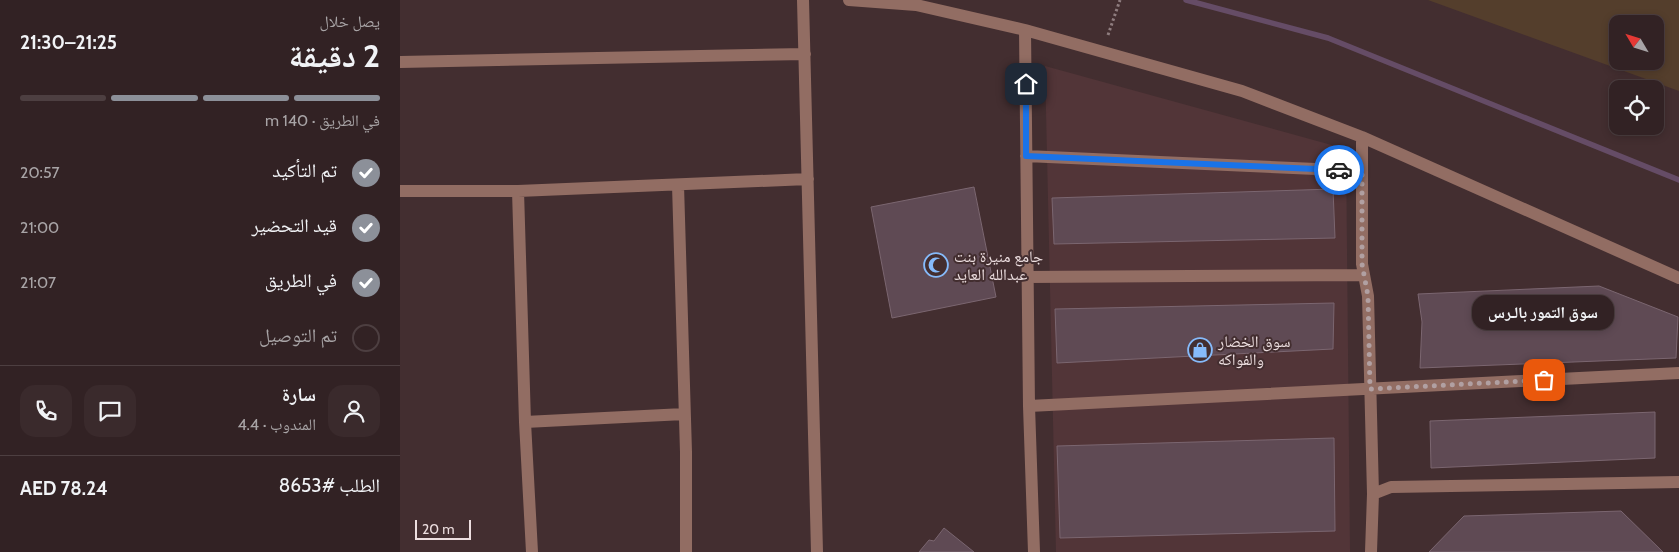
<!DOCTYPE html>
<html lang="ar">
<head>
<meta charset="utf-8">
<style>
	:root { --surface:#322224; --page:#3a2a2c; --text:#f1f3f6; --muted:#a8a4a6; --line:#4d3f41; --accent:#8c9099 }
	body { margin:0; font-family:Cabin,"Noto Naskh Arabic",sans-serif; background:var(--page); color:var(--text); direction:rtl; height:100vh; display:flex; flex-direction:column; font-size:19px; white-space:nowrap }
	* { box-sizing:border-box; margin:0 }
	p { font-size:16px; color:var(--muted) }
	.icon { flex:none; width:28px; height:28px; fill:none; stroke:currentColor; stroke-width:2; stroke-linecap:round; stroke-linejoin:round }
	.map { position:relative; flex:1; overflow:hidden; direction:ltr }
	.details { display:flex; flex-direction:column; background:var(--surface); width:400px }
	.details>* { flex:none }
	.needle { width:32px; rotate:308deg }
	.tools { position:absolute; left:1209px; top:15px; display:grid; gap:10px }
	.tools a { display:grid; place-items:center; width:55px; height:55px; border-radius:10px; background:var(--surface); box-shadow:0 2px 8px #0003,0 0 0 1px var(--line); font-size:25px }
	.scale { position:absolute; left:15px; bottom:12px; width:56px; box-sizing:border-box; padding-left:5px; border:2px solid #ecdedf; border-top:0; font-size:14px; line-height:18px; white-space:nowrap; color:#ecdedf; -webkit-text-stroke:4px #432e30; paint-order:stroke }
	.pin { position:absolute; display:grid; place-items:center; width:42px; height:42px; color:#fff; margin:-21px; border-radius:10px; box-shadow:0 2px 8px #0006 }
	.courier { position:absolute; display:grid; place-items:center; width:50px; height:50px; margin:-25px; border:4px solid #1a73e8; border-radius:50%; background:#fff; color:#222; box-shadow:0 1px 6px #0007 }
	.bubble { position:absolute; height:35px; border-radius:15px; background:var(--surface); box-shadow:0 2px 8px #0003,0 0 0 1px var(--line); font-size:16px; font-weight:800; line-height:35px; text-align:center; direction:rtl }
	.overview em { font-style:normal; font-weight:800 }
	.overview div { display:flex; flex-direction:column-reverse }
	.overview { display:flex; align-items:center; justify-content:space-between; height:85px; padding:0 20px }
	h1 { font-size:32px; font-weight:800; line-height:38px }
	.bar { display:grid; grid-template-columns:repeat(4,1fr); gap:8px 5px; align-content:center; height:60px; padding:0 20px }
	.bar i { height:6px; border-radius:4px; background:var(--line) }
	.bar .current { background:var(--accent) }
	.bar p { grid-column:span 4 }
	.line { display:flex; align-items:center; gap:12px; padding:0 20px; border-top:1px solid var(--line) }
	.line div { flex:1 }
	.round { display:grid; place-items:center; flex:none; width:52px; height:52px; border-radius:15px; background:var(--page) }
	ol { padding:0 20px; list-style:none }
	li { display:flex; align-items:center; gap:15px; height:55px }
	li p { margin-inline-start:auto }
	li .icon { padding:5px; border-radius:50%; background:var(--accent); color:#fff; stroke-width:4 }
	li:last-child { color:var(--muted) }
	li i { width:28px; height:28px; border:2px solid var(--line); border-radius:50% }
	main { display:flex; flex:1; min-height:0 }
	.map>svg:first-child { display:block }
	.built { fill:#523538 }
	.green { fill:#543e2c; fill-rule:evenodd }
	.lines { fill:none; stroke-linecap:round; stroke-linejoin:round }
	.stream { stroke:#654c66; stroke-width:5.5 }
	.building { fill:#5f4a54; stroke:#7b6670 }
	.path { stroke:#8f7d7f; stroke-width:3; stroke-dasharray:2.5 2.5; stroke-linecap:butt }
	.minor { stroke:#926d63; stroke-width:12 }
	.done { stroke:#b1a0a2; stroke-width:5; stroke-dasharray:0 9 }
	.route { stroke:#1a73e8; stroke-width:6 }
	.labels { text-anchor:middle; stroke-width:4; stroke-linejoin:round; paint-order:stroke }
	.poi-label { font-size:16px; fill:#ecdedf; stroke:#432e30; text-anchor:start }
</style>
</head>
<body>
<main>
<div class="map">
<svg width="1279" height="552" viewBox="0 0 1279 552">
	<rect width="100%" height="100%" fill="#432e30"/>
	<path class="built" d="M 645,66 L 946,149 L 950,552 L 656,552 Z"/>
	<path class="green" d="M 1028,0 L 1279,0 L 1279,91 ZM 1218,24 L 1255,24 L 1255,61 L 1218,61 Z"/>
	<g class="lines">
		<path class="stream" d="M 786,0 L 928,38 L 1279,180"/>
	</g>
	<path class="building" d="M 574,187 L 596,297 L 492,318 L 471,207 Z
		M 933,189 L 935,238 L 654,244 L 652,198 Z
		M 1199,286 L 1278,317 L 1276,358 L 1020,368 L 1022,322 L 1018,294 Z
		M 934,303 L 933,349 L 657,363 L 655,309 Z
		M 1255,412 L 1255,458 L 1031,468 L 1030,421 Z
		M 934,438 L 935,531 L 660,538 L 657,446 Z
		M 1221,511 L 1263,552 L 1029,552 L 1064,516 Z
		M 544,528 L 574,552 L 519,552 L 529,540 L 534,541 Z"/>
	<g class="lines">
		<path class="path" d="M 708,35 L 720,0"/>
		<path class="minor" d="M 403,0 L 417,552
			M 449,0 L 516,5 L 625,30 L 842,91 L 962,137 L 1279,278
			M 625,30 L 629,406 L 634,552
			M 0,62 L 405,54
			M 962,137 L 962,264 L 968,296 L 973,494 L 971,552
			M 626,156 L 962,171
			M 278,185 L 286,452 L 286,552
			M 0,191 L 118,191 L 408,179
			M 118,191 L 125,422 L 132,552
			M 627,277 L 963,275
			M 629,406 L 1279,373
			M 125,422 L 284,414
			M 973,494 L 991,487 L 1279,482"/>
	</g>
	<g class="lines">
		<path class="done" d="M 939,170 L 962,171 L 962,264 L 968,296 L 970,389 L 1144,380"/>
		<path class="route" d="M 626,84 L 626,156 L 939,170"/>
	</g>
	<defs>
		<g id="mosque-ring" transform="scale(1.25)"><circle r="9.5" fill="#432e30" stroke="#86bbfb" stroke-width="1.5"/><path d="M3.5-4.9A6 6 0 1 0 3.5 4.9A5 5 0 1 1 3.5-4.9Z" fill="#86bbfb"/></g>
		<g id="shop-ring" transform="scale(1.25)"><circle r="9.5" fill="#432e30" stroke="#86bbfb" stroke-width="1.5"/><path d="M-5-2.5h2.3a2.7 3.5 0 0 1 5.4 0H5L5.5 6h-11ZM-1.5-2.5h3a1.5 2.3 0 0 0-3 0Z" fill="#86bbfb"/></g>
	</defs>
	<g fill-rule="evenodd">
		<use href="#mosque-ring" x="536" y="265"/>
		<use href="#shop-ring" x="800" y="350"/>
	</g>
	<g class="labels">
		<g class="poi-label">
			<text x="554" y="262">جامع منيرة بنت<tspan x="554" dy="18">عبدالله العايد</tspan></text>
			<text x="818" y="347">سوق الخضار<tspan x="818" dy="18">والفواكه</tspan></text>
		</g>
	</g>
</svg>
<div class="tools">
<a><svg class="needle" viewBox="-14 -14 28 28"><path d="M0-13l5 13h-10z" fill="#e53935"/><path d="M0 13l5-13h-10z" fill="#a8a4a6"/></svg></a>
<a><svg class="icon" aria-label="locate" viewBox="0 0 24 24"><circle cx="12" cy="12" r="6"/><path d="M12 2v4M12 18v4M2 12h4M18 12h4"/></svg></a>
</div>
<div class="scale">20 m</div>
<div class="pin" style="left:1144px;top:380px;background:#ea580c"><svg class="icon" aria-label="bag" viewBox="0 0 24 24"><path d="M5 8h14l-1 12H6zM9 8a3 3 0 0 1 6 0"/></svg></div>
<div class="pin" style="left:626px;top:84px;background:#1f2937"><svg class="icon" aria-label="home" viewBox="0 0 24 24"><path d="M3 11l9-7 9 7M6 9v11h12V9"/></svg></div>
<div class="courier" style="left:939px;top:170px"><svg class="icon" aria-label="car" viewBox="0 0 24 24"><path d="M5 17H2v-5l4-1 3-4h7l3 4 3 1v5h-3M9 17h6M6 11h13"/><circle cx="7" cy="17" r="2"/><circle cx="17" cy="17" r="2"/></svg></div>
<div class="bubble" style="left:1072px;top:295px;width:142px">سوق التمور بالـرس</div>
</div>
<section class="details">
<div class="overview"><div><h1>2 دقيقة</h1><p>يصل خلال</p></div><em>21:25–21:30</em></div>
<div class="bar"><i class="current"></i><i class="current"></i><i class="current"></i><i></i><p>في الطريق · 140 m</p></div>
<ol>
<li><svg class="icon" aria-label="check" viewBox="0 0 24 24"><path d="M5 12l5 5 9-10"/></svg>تم التأكيد<p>20:57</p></li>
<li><svg class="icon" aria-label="check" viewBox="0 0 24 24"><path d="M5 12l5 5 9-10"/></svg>قيد التحضير<p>21:00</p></li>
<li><svg class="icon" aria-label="check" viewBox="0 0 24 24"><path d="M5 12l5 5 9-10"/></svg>في الطريق<p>21:07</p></li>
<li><i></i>تم التوصيل</li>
</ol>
<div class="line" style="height:90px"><a class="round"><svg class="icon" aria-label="person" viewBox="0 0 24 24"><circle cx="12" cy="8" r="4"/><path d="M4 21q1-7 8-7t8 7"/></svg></a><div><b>سارة</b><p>المندوب · 4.4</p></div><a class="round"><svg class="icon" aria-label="chat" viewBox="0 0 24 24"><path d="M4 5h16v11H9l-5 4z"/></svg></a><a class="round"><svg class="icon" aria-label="phone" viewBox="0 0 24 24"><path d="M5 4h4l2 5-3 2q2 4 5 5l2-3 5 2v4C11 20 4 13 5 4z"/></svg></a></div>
<div class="line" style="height:65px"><div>الطلب #8653</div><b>AED 78.24</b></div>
</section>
</main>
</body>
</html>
